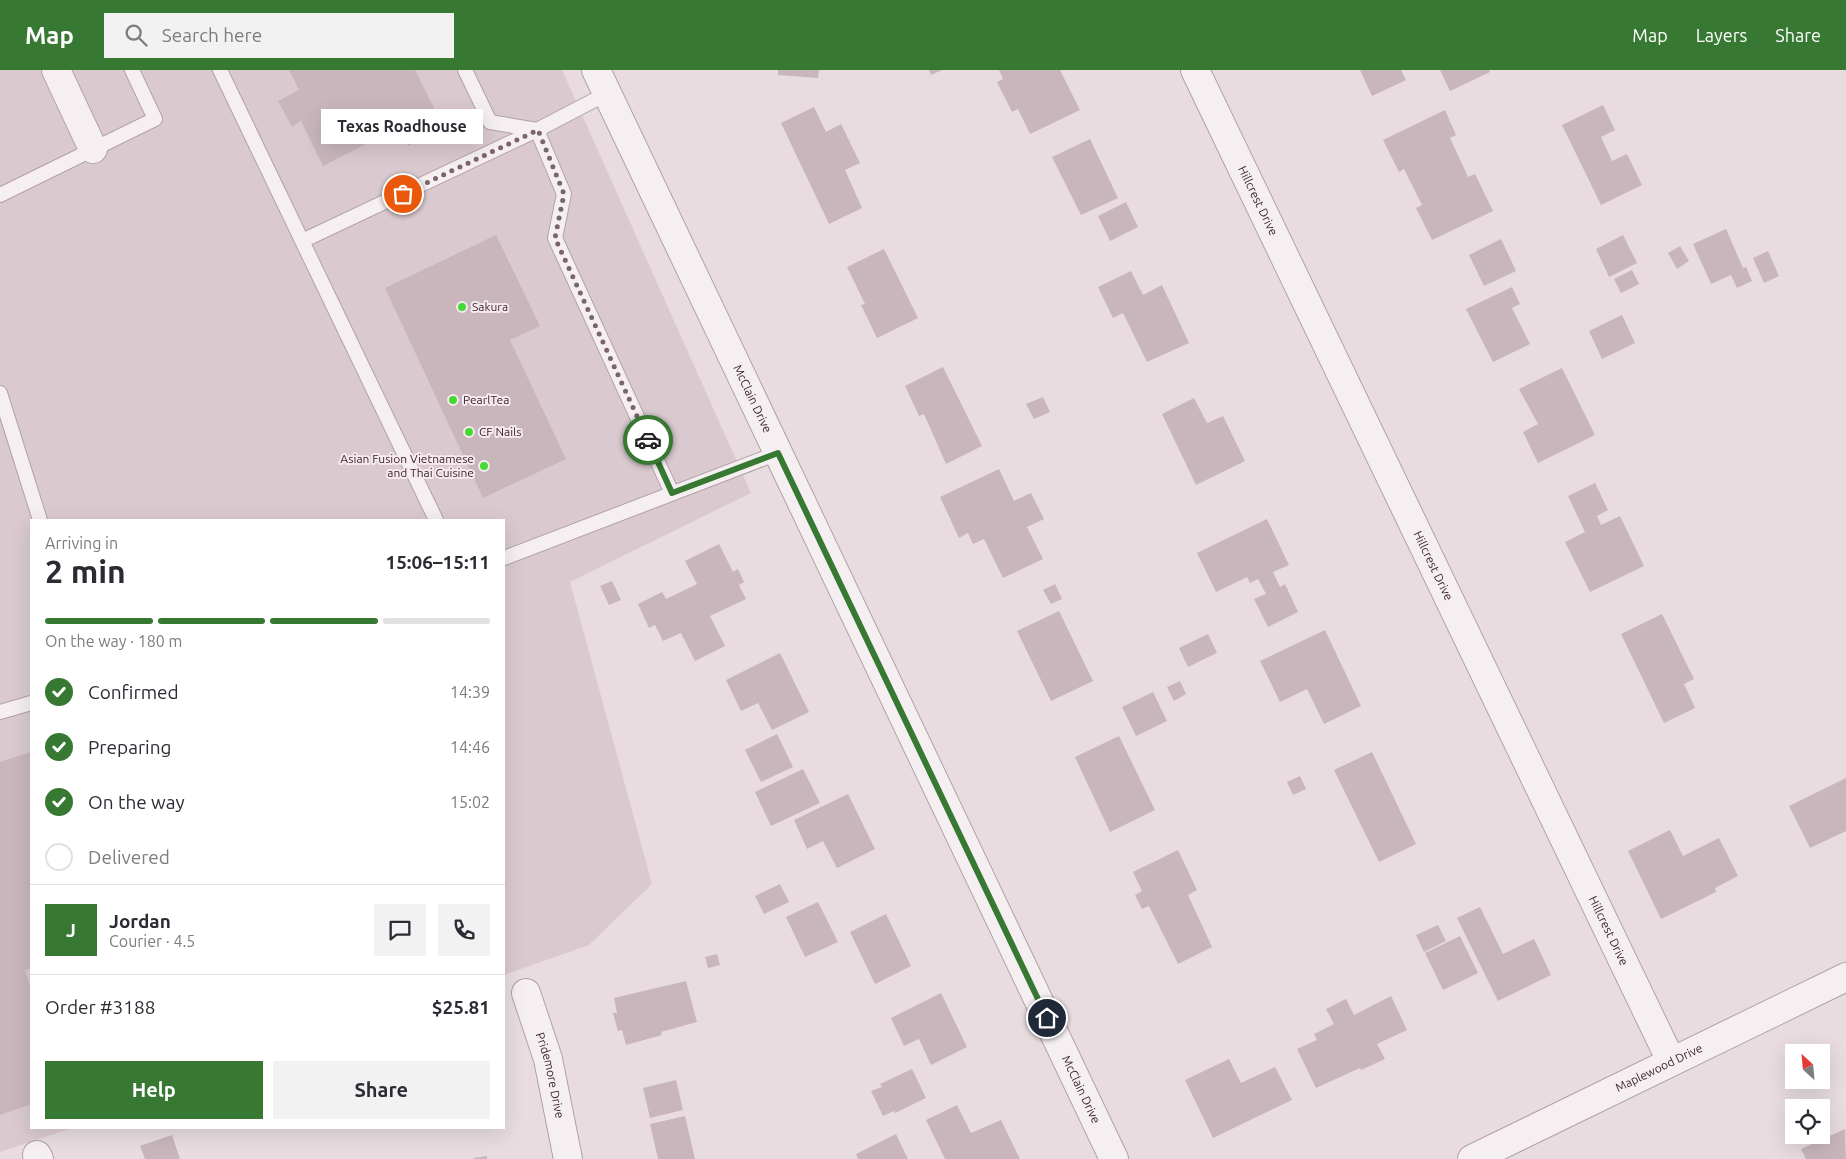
<!DOCTYPE html>
<html lang="en">
<head>
<meta charset="utf-8">
<style>
	:root { --surface:#fff; --page:#f2f2f3; --text:#2b2b33; --muted:#7c7c81; --line:#e1e1e2; --accent:#377933 }
	body { margin:0; font-family:Ubuntu,sans-serif; background:var(--page); color:var(--text); height:100vh; display:flex; flex-direction:column; font-size:19px; white-space:nowrap }
	* { box-sizing:border-box; margin:0 }
	p { font-size:16px; color:var(--muted) }
	.icon { flex:none; width:28px; height:28px; fill:none; stroke:currentColor; stroke-width:2; stroke-linecap:round; stroke-linejoin:round }
	.map { position:relative; flex:1; overflow:hidden }
	.drawer { position:absolute; left:30px; top:449px; width:475px; height:610px; display:flex; flex-direction:column; background:var(--surface); border-radius:0px; box-shadow:0 5px 20px #0002 }
	.drawer>* { flex:none }
	.needle { width:32px; rotate:334deg }
	.tools { position:absolute; left:1785px; top:974px; display:grid; gap:10px }
	.tools a { display:grid; place-items:center; width:45px; height:45px; border-radius:0px; background:var(--surface); box-shadow:0 5px 20px #0002; font-size:25px }
	.pin { position:absolute; display:grid; place-items:center; width:42px; height:42px; color:#fff; margin:-21px; border:2px solid #fff; border-radius:50%; box-shadow:0 1px 5px #0007 }
	.courier { position:absolute; display:grid; place-items:center; width:50px; height:50px; margin:-25px; border:4px solid #377933; border-radius:50%; background:#fff; color:#222; box-shadow:0 1px 6px #0007 }
	.bubble { position:absolute; height:35px; border-radius:0px; background:var(--surface); box-shadow:0 5px 20px #0002; font-size:16px; font-weight:700; line-height:35px; text-align:center }
	.overview em { font-style:normal; font-weight:700 }
	.overview div { display:flex; flex-direction:column-reverse }
	.overview { display:flex; align-items:center; justify-content:space-between; height:85px; padding:0 15px }
	h1 { font-size:32px; font-weight:700; line-height:38px }
	.bar { display:grid; grid-template-columns:repeat(4,1fr); gap:8px 5px; align-content:center; height:60px; padding:0 15px }
	.bar i { height:6px; border-radius:4px; background:var(--line) }
	.bar .active { background:var(--accent) }
	.bar p { grid-column:span 4 }
	.line { display:flex; align-items:center; gap:12px; padding:0 15px; border-top:1px solid var(--line) }
	.line div { flex:1 }
	.round { display:grid; place-items:center; flex:none; width:52px; height:52px; border-radius:0px; background:var(--page) }
	ol { padding:0 15px; list-style:none }
	li { display:flex; align-items:center; gap:15px; height:55px }
	li p { margin-inline-start:auto }
	li .icon { padding:5px; border-radius:50%; background:var(--accent); color:#fff; stroke-width:4 }
	li:last-child { color:var(--muted) }
	li i { width:28px; height:28px; border:2px solid var(--line); border-radius:50% }
	.cta { display:flex; gap:10px; margin-top:auto; padding:10px 15px }
	.cta a { flex:1; height:58px; border-radius:0px; background:var(--accent); color:#fff; font-size:20px; font-weight:700; line-height:58px; text-align:center }
	.cta a+a { background:var(--page); color:var(--text) }
	header { display:flex; align-items:center; gap:30px; box-sizing:border-box; height:70px; padding:0 25px; background:var(--accent); color:#fff }
	header strong { font-size:24px }
	nav { display:flex; gap:28px; margin-inline-start:auto; font-size:18px }
	.search { width:350px; height:45px; background:var(--page); display:flex; align-items:center; gap:12px; box-sizing:border-box; padding:0 18px; border-radius:0px; color:var(--muted); font-size:19px }
	.map>svg:first-child { display:block }
	.built { fill:#dacacf }
	.building { fill:#c8b6bc }
	.lines { fill:none; stroke-linecap:round; stroke-linejoin:round }
	.service-casing { stroke:#b2a1a7; stroke-width:16 }
	.minor-casing { stroke:#b2a1a7; stroke-width:30 }
	.service { stroke:#f6eff1; stroke-width:14 }
	.minor { stroke:#f6eff1; stroke-width:28 }
	.done { stroke:#7a656c; stroke-width:5; stroke-dasharray:0 9 }
	.route { stroke:#377933; stroke-width:6 }
	.poi-dot { fill:#46d934; stroke:#f5ebef; stroke-width:2 }
	.labels { text-anchor:middle; stroke-width:4; stroke-linejoin:round; paint-order:stroke }
	.street-label { font-size:12px; fill:#3f252d; stroke:#f5ebef }
	.poi-label { font-size:12px; fill:#3f252d; stroke:#f5ebef; text-anchor:start }
</style>
</head>
<body>
<header>
<strong>Map</strong>
<div class="search"><svg class="icon" aria-label="search" viewBox="0 0 24 24"><circle cx="10" cy="10" r="6"/><path d="M15 15l6 6"/></svg>Search here</div>
<nav><a>Map</a><a>Layers</a><a>Share</a></nav>
</header>
<div class="map">
<svg width="1846" height="1089" viewBox="0 0 1846 1089">
	<rect width="100%" height="100%" fill="#e8dce0"/>
	<path class="built" d="M 0,0 L 562,0 L 751,423 L 570,512 L 652,814 L 589,875 L 504,905 L 504,450 L 31,450 L 31,1058 L 72,1058 L 0,1082 Z"/>
	<path class="building" d="M 289,0 L 415,0 L 444,58 L 408,76 L 399,57 L 323,96 L 301,51 L 292,57 L 278,31 L 299,20 Z
		M 778,0 L 819,0 L 818,8 L 778,5 Z
		M 929,0 L 942,0 L 931,5 Z
		M 999,0 L 1060,0 L 1080,40 L 1030,64 L 1018,39 L 1012,42 L 997,12 L 1003,9 Z
		M 1360,0 L 1401,0 L 1406,10 L 1372,26 Z
		M 1440,0 L 1489,0 L 1490,2 L 1450,21 Z
		M 1603,35 L 1615,60 L 1601,67 L 1612,91 L 1627,84 L 1642,115 L 1601,135 L 1562,55 Z
		M 814,37 L 826,62 L 841,54 L 860,93 L 845,100 L 862,138 L 829,154 L 781,53 Z
		M 1445,40 L 1456,65 L 1450,68 L 1468,107 L 1475,104 L 1493,141 L 1432,170 L 1416,138 L 1422,135 L 1404,99 L 1399,102 L 1383,70 Z
		M 1090,69 L 1118,128 L 1081,145 L 1052,87 Z
		M 1126,132 L 1138,157 L 1110,171 L 1098,146 Z
		M 1726,159 L 1743,198 L 1746,197 L 1752,211 L 1737,218 L 1731,205 L 1711,214 L 1693,174 Z
		M 496,165 L 540,256 L 510,270 L 566,389 L 483,428 L 385,218 Z
		M 1623,165 L 1637,193 L 1609,207 L 1596,179 Z
		M 1501,169 L 1516,201 L 1484,216 L 1469,185 Z
		M 1680,176 L 1689,191 L 1677,199 L 1668,183 Z
		M 884,179 L 918,248 L 877,268 L 861,235 L 865,234 L 847,197 Z
		M 1768,181 L 1779,206 L 1764,213 L 1753,188 Z
		M 1632,200 L 1639,214 L 1621,223 L 1614,209 Z
		M 1131,201 L 1143,225 L 1162,215 L 1189,273 L 1147,292 L 1123,243 L 1113,248 L 1098,217 Z
		M 1512,217 L 1520,234 L 1512,238 L 1530,274 L 1493,292 L 1466,239 Z
		M 1622,245 L 1635,273 L 1602,289 L 1589,261 Z
		M 943,297 L 982,376 L 946,394 L 924,344 L 919,346 L 905,316 Z
		M 1562,298 L 1595,365 L 1538,393 L 1523,362 L 1538,354 L 1519,319 Z
		M 1043,327 L 1050,342 L 1034,349 L 1026,334 Z
		M 1194,328 L 1207,353 L 1223,346 L 1245,391 L 1196,415 L 1162,344 Z
		M 999,399 L 1014,431 L 1031,423 L 1044,449 L 1027,457 L 1043,489 L 1003,508 L 984,469 L 973,474 L 968,463 L 959,468 L 940,427 Z
		M 1595,413 L 1608,440 L 1597,446 L 1601,455 L 1620,446 L 1644,496 L 1590,522 L 1565,472 L 1585,462 L 1568,426 Z
		M 1267,449 L 1289,495 L 1273,502 L 1280,517 L 1285,514 L 1298,542 L 1268,557 L 1254,529 L 1266,524 L 1258,509 L 1250,513 L 1247,507 L 1216,522 L 1197,483 Z
		M 719,474 L 733,502 L 738,499 L 744,512 L 739,515 L 746,529 L 710,546 L 725,576 L 695,591 L 681,563 L 663,571 L 655,555 L 649,558 L 638,534 L 662,522 L 666,529 L 697,514 L 685,491 Z
		M 612,511 L 621,530 L 609,535 L 600,516 Z
		M 1055,514 L 1062,529 L 1051,534 L 1043,520 Z
		M 1059,541 L 1093,611 L 1051,631 L 1017,561 Z
		M 1662,544 L 1694,609 L 1684,614 L 1695,638 L 1664,653 L 1621,564 Z
		M 1325,560 L 1361,636 L 1324,654 L 1307,619 L 1280,632 L 1260,591 Z
		M 1208,564 L 1217,583 L 1188,597 L 1179,578 Z
		M 780,583 L 809,642 L 772,660 L 758,633 L 741,641 L 726,610 Z
		M 1180,611 L 1186,624 L 1174,631 L 1167,617 Z
		M 1153,622 L 1167,651 L 1136,666 L 1122,637 Z
		M 777,664 L 793,697 L 761,712 L 745,680 Z
		M 1119,666 L 1155,740 L 1110,762 L 1075,687 Z
		M 31,682 L 31,898 L 25,900 L 31,919 L 31,1034 L 0,1045 L 0,692 Z
		M 1372,682 L 1416,774 L 1379,792 L 1334,700 Z
		M 803,699 L 820,733 L 771,756 L 755,722 Z
		M 1300,706 L 1306,719 L 1293,725 L 1287,712 Z
		M 1846,708 L 1846,761 L 1810,778 L 1789,736 Z
		M 848,724 L 875,779 L 837,798 L 823,771 L 807,779 L 794,750 Z
		M 1670,760 L 1683,786 L 1719,768 L 1738,806 L 1715,818 L 1716,822 L 1661,849 L 1628,781 Z
		M 1178,780 L 1197,820 L 1188,825 L 1212,877 L 1178,894 L 1149,836 L 1142,839 L 1135,825 L 1142,821 L 1133,802 Z
		M 780,814 L 789,832 L 764,844 L 755,826 Z
		M 818,832 L 838,872 L 805,887 L 786,847 Z
		M 1480,837 L 1503,884 L 1534,869 L 1551,905 L 1498,931 L 1457,848 Z
		M 886,844 L 911,896 L 875,914 L 850,862 Z
		M 1438,855 L 1446,871 L 1424,882 L 1416,865 Z
		M 1460,866 L 1478,903 L 1443,920 L 1425,883 Z
		M 717,884 L 720,895 L 708,898 L 705,887 Z
		M 686,911 L 697,952 L 661,962 L 662,965 L 626,975 L 622,960 L 618,961 L 613,943 L 617,943 L 614,928 Z
		M 941,923 L 967,977 L 931,995 L 919,969 L 904,976 L 891,948 Z
		M 1391,926 L 1407,960 L 1377,974 L 1385,989 L 1361,1000 L 1360,998 L 1316,1018 L 1297,979 L 1317,970 L 1314,964 L 1334,954 L 1326,939 L 1346,929 L 1354,945 Z
		M 1229,989 L 1241,1013 L 1275,997 L 1292,1030 L 1213,1068 L 1185,1010 Z
		M 912,999 L 926,1028 L 895,1043 L 894,1041 L 883,1046 L 871,1021 L 882,1017 L 880,1014 Z
		M 676,1010 L 683,1040 L 650,1048 L 643,1018 Z
		M 957,1035 L 971,1063 L 1001,1050 L 1020,1089 L 945,1089 L 926,1050 Z
		M 685,1046 L 695,1089 L 658,1089 L 650,1054 Z
		M 1845,1059 L 1846,1089 L 1806,1089 L 1801,1079 Z
		M 896,1064 L 908,1089 L 858,1089 L 856,1084 Z
		M 172,1065 L 180,1089 L 145,1089 L 140,1076 Z
		M 487,1086 L 487,1089 L 473,1089 L 473,1088 Z"/>
	<g class="lines">
		<g class="service-casing">
			<path id="service" d="M 220,0 L 436,450
				M 465,0 L 490,52 L 537,60 L 564,124 L 555,168 L 672,423
				M 0,125 L 155,49 L 132,0
				M 302,171 L 537,60 L 608,23
				M 0,323 L 40,450
				M 504,488 L 778,383
				M 0,642 L 31,633"/>
		</g>
		<g class="minor-casing">
			<g id="minor">
				<path d="M 56,0 L 93,79"/>
				<path id="s1" d="M 596,0 L 1114,1089"/>
				<path id="s2" d="M 1195,0 L 1671,991"/>
				<path id="s3" d="M 526,923 L 548,989 L 568,1089"/>
				<path d="M 37,1085 L 39,1089"/>
				<path id="s4" d="M 1472,1089 L 1846,907"/>
			</g>
		</g>
		<use href="#service" class="service"/>
		<use href="#minor" class="minor"/>
	</g>
	<g class="lines">
		<path class="done" d="M 403,124 L 538,60 L 564,124 L 555,168 L 648,370"/>
		<path class="route" d="M 648,370 L 672,423 L 778,383 L 1047,948"/>
	</g>
	<g class="poi-dot">
		<circle cx="462" cy="237" r="5"/>
		<circle cx="453" cy="330" r="5"/>
		<circle cx="469" cy="362" r="5"/>
		<circle cx="484" cy="396" r="5"/>
	</g>
	<g class="labels">
		<g class="street-label">
			<text dy="4" stroke="none"><textPath href="#s2" startOffset="145">Hillcrest Drive</textPath></text>
			<text dy="4" stroke="none"><textPath href="#s1" startOffset="364">McClain Drive</textPath></text>
			<text dy="4" stroke="none"><textPath href="#s2" startOffset="550">Hillcrest Drive</textPath></text>
			<text dy="4" stroke="none"><textPath href="#s2" startOffset="955">Hillcrest Drive</textPath></text>
			<text dy="4" stroke="none"><textPath href="#s4" startOffset="208">Maplewood Drive</textPath></text>
			<text dy="4" stroke="none"><textPath href="#s3" startOffset="86">Pridemore Drive</textPath></text>
			<text dy="4" stroke="none"><textPath href="#s1" startOffset="1129">McClain Drive</textPath></text>
		</g>
		<g class="poi-label">
			<text x="472" y="241">Sakura</text>
			<text x="463" y="334">PearlTea</text>
			<text x="479" y="366">CF Nails</text>
			<text x="474" y="393" text-anchor="end">Asian Fusion Vietnamese<tspan x="474" dy="14">and Thai Cuisine</tspan></text>
		</g>
	</g>
</svg>
<div class="tools">
<a><svg class="needle" viewBox="-14 -14 28 28"><path d="M0-13l5 13h-10z" fill="#e53935"/><path d="M0 13l5-13h-10z" fill="#7c7c81"/></svg></a>
<a><svg class="icon" aria-label="locate" viewBox="0 0 24 24"><circle cx="12" cy="12" r="6"/><path d="M12 2v4M12 18v4M2 12h4M18 12h4"/></svg></a>
</div>
<div class="pin" style="left:403px;top:124px;background:#ea580c"><svg class="icon" aria-label="bag" viewBox="0 0 24 24"><path d="M5 8h14l-1 12H6zM9 8a3 3 0 0 1 6 0"/></svg></div>
<div class="pin" style="left:1047px;top:948px;background:#1f2937"><svg class="icon" aria-label="home" viewBox="0 0 24 24"><path d="M3 11l9-7 9 7M6 9v11h12V9"/></svg></div>
<div class="courier" style="left:648px;top:370px"><svg class="icon" aria-label="car" viewBox="0 0 24 24"><path d="M5 17H2v-5l4-1 3-4h7l3 4 3 1v5h-3M9 17h6M6 11h13"/><circle cx="7" cy="17" r="2"/><circle cx="17" cy="17" r="2"/></svg></div>
<div class="bubble" style="left:321px;top:39px;width:162px">Texas Roadhouse</div>
<section class="drawer">
<div class="overview"><div><h1>2 min</h1><p>Arriving in</p></div><em>15:06–15:11</em></div>
<div class="bar"><i class="active"></i><i class="active"></i><i class="active"></i><i></i><p>On the way · 180 m</p></div>
<ol>
<li><svg class="icon" aria-label="check" viewBox="0 0 24 24"><path d="M5 12l5 5 9-10"/></svg>Confirmed<p>14:39</p></li>
<li><svg class="icon" aria-label="check" viewBox="0 0 24 24"><path d="M5 12l5 5 9-10"/></svg>Preparing<p>14:46</p></li>
<li><svg class="icon" aria-label="check" viewBox="0 0 24 24"><path d="M5 12l5 5 9-10"/></svg>On the way<p>15:02</p></li>
<li><i></i>Delivered</li>
</ol>
<div class="line" style="height:90px"><b class="round" style="background:var(--accent);color:#fff">J</b><div><b>Jordan</b><p>Courier · 4.5</p></div><a class="round"><svg class="icon" aria-label="chat" viewBox="0 0 24 24"><path d="M4 5h16v11H9l-5 4z"/></svg></a><a class="round"><svg class="icon" aria-label="phone" viewBox="0 0 24 24"><path d="M5 4h4l2 5-3 2q2 4 5 5l2-3 5 2v4C11 20 4 13 5 4z"/></svg></a></div>
<div class="line" style="height:65px"><div>Order #3188</div><b>$25.81</b></div>
<div class="cta"><a>Help</a><a>Share</a></div>
</section>
</div>
</body>
</html>
